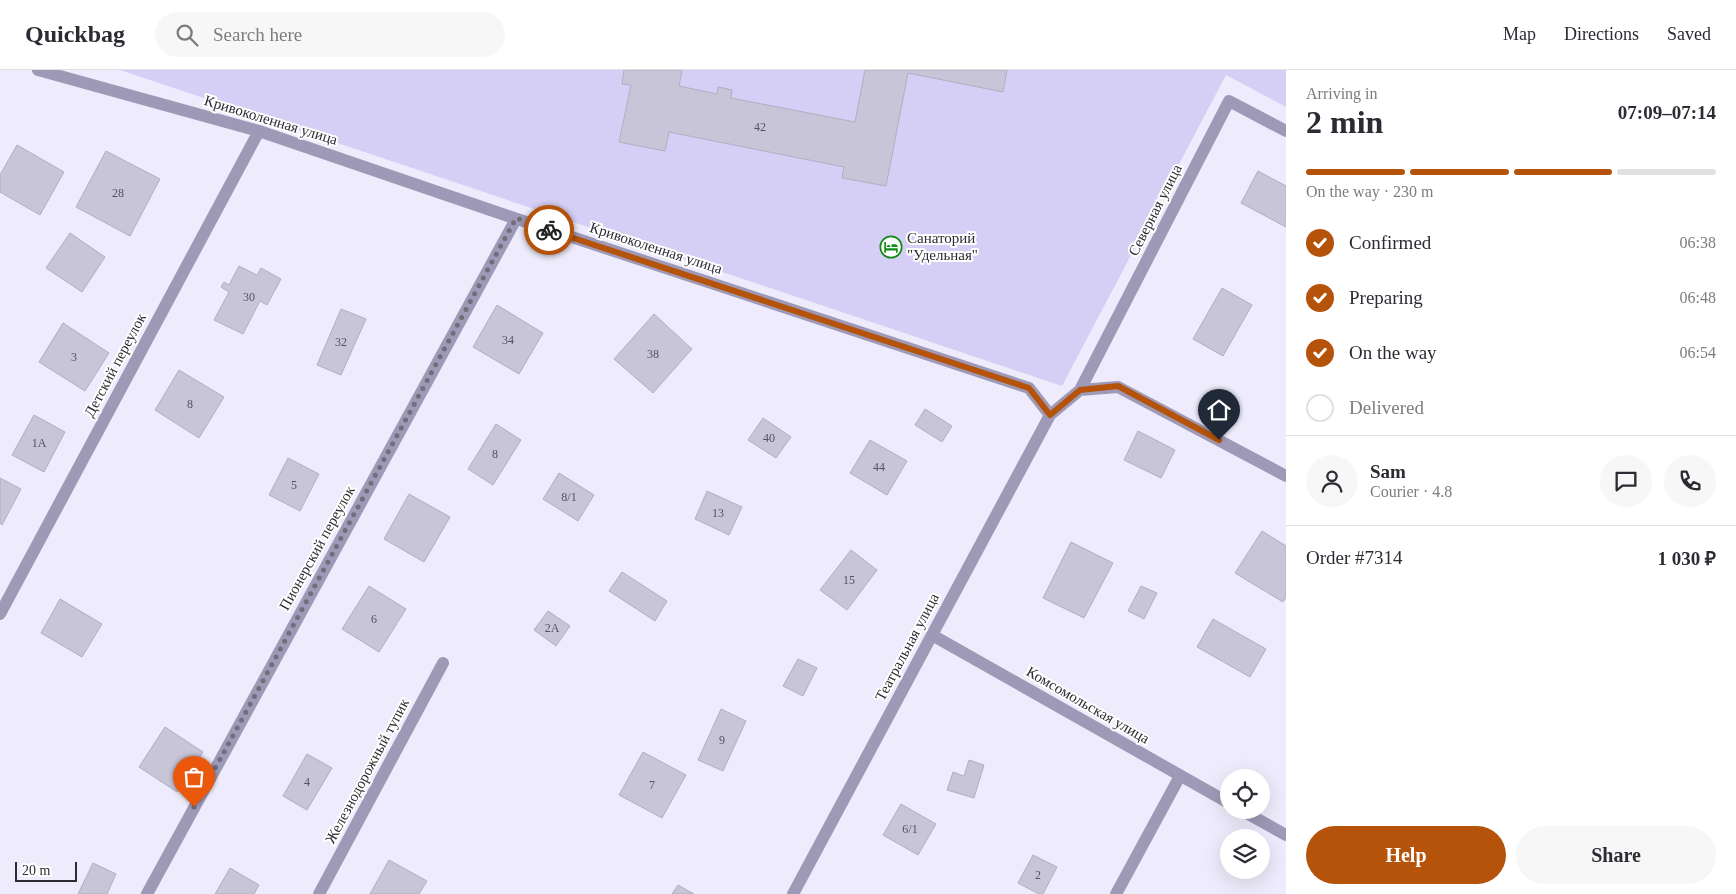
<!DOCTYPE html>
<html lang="en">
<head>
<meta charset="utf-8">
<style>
	:root { --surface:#fff; --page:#f7f7f7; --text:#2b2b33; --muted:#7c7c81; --line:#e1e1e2; --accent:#b45309 }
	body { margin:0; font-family:Georgia,serif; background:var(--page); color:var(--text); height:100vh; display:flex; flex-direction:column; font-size:19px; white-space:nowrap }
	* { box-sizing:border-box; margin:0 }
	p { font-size:16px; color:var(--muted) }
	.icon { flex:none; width:28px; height:28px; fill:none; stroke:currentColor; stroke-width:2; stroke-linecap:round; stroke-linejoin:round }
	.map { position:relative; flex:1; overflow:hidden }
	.details { display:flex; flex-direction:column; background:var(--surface); width:450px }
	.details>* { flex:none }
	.tools { position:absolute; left:1220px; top:699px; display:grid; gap:10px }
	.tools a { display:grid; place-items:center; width:50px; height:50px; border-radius:50%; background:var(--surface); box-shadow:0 5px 20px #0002; font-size:25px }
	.scale { position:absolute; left:15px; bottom:12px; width:62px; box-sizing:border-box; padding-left:5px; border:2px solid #2d2b33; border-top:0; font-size:14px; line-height:18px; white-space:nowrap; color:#2d2b33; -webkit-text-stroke:4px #fff; paint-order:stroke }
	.pin { position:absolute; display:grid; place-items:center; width:42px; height:42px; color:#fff; margin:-51px -21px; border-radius:50% 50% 50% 0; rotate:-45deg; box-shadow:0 0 5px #0007 }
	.pin .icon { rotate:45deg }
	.courier { position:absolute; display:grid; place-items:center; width:50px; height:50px; margin:-25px; border:4px solid #b45309; border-radius:50%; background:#fff; color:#222; box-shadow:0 1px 6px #0007 }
	.head em { font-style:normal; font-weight:600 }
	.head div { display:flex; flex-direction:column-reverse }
	.head { display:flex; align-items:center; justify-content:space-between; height:85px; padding:0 20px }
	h1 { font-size:32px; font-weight:600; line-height:38px }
	.bar { display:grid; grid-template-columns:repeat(4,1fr); gap:8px 5px; align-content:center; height:60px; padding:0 20px }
	.bar i { height:6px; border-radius:4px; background:var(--line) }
	.bar .active { background:var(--accent) }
	.bar p { grid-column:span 4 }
	.line { display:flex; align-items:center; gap:12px; padding:0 20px; border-top:1px solid var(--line) }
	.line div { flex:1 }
	.round { display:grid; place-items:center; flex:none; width:52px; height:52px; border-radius:26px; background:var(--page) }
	ol { padding:0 20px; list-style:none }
	li { display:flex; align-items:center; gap:15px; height:55px }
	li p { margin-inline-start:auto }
	li .icon { padding:5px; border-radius:50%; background:var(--accent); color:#fff; stroke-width:4 }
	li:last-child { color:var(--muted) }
	li i { width:28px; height:28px; border:2px solid var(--line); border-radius:50% }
	.cta { display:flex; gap:10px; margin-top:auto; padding:10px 20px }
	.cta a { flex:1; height:58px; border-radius:30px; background:var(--accent); color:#fff; font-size:20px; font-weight:600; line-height:58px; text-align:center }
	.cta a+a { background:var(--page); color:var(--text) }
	header { display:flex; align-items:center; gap:30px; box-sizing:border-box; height:70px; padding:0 25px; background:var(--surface); border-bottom:1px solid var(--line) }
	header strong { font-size:24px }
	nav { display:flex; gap:28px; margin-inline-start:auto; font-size:18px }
	.search { width:350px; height:45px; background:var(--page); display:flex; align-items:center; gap:12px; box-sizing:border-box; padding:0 18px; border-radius:28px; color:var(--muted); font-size:19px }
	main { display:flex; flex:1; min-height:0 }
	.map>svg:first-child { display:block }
	.green { fill:#d5cef5 }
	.building { fill:#c8c5d8; stroke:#b1aec1 }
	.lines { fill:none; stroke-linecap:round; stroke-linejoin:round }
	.minor { stroke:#9e99b7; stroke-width:12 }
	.done { stroke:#716e79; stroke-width:5; stroke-dasharray:0 9 }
	.route { stroke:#b45309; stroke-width:6 }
	.labels { text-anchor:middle; stroke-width:4; stroke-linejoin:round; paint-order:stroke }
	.number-label { font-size:12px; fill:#54525c }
	.street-label { font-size:15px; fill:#2d2b33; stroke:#fff }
	.poi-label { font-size:15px; fill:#2d2b33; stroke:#fff; text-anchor:start }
</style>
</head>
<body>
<header>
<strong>Quickbag</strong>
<div class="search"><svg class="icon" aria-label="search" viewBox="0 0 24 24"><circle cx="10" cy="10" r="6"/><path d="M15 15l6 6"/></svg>Search here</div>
<nav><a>Map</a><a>Directions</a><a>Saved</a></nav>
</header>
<main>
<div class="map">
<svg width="1286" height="824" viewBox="0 0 1286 824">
	<rect width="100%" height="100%" fill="#eeebfc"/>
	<path class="green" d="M 120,0 L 1286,0 L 1286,37 L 1226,5 L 1062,316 Z"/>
	<path class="building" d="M 624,0 L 682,0 L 679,16 L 717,24 L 718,17 L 732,20 L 731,28 L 855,52 L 865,0 L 1007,0 L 1003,22 L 908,3 L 886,116 L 842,108 L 844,97 L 669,62 L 665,81 L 619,72 L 631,15 L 622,14 Z
		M 17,75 L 64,102 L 40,145 L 0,122 L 0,105 Z
		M 106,81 L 160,109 L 130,166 L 76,137 Z
		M 1258,101 L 1286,116 L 1286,157 L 1241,133 Z
		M 70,163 L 105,187 L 82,222 L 46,198 Z
		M 239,196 L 257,205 L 261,198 L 281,209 L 267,235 L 260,231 L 243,264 L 214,250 L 229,222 L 221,217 L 224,212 L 229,215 Z
		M 1222,218 L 1252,235 L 1223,286 L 1193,269 Z
		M 497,235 L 543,263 L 519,304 L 473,277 Z
		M 341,239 L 366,249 L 341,305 L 317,295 Z
		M 654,244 L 692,279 L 653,323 L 614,289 Z
		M 63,253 L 109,283 L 85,321 L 39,292 Z
		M 179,300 L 224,327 L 199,368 L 155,340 Z
		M 925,339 L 952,356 L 942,372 L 915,355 Z
		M 34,345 L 65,362 L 44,402 L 12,385 Z
		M 763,348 L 791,367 L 776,388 L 748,370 Z
		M 496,354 L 521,370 L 493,415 L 468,399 Z
		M 1138,361 L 1175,380 L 1161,408 L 1124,390 Z
		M 870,370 L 907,391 L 887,425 L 850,403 Z
		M 288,388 L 319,404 L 300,441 L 269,425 Z
		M 559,403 L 594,425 L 578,451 L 543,429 Z
		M 0,408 L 21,419 L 2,455 L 0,453 Z
		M 707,421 L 742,437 L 729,465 L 695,449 Z
		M 409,424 L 450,447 L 424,492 L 384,469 Z
		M 1262,461 L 1286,476 L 1286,527 L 1283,532 L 1235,503 Z
		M 1071,472 L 1113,493 L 1084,548 L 1043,528 Z
		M 851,480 L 877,500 L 847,540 L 820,520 Z
		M 622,502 L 667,531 L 655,551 L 609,521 Z
		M 369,516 L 406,539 L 379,582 L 342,559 Z
		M 1141,516 L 1157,523 L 1144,549 L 1128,541 Z
		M 60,529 L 102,554 L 82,587 L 41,563 Z
		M 548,541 L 570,556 L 556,576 L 534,560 Z
		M 1213,549 L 1266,579 L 1250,607 L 1197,577 Z
		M 798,589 L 817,598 L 803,626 L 783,616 Z
		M 721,639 L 746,651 L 723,701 L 698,690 Z
		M 165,657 L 203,682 L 177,722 L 139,697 Z
		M 643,682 L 686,705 L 662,748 L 619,725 Z
		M 307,684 L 332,698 L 307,740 L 283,726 Z
		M 969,690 L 984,695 L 974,728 L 947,720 L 953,702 L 964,706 Z
		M 901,734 L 936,754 L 918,785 L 883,765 Z
		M 1033,785 L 1057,797 L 1043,824 L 1039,824 L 1018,813 Z
		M 389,790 L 427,811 L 419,824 L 370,824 Z
		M 93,793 L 116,804 L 107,824 L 78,824 Z
		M 230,798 L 259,815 L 254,824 L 215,824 Z
		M 678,815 L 694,824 L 672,824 Z"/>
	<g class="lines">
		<path class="minor" d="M 38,0 L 259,61 L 508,146 L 1029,318 L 1050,345
			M 1080,320 L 1229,31 L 1286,61
			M 0,544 L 259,61
			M 932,565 L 1229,733
			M 1241,740 L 1286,765
			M 147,824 L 516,149
			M 319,824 L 443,593
			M 793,824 L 1050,345 L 1080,320 L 1118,317 L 1286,406
			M 1116,824 L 1180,706"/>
	</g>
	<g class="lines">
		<path class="done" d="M 194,737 L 516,148 L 549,160"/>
		<path class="route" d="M 549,160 L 1029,318 L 1050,345 L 1080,320 L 1118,316 L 1219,370"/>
	</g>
	<defs>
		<g id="hotel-ring" transform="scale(1.125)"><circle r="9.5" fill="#fff" stroke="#138c15" stroke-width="1.5"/><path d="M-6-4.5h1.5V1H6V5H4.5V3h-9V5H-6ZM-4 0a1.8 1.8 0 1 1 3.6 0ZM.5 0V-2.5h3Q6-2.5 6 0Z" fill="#138c15"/></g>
	</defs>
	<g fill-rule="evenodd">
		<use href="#hotel-ring" x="891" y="177"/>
	</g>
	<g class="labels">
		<g class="number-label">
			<text x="760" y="61">42</text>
			<text x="118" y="127">28</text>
			<text x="249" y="231">30</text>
			<text x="508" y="274">34</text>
			<text x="341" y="276">32</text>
			<text x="653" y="288">38</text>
			<text x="74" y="291">3</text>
			<text x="190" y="338">8</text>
			<text x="769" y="372">40</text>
			<text x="39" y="377">1А</text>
			<text x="495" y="388">8</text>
			<text x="879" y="401">44</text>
			<text x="294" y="419">5</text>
			<text x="569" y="431">8/1</text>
			<text x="718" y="447">13</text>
			<text x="849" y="514">15</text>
			<text x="374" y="553">6</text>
			<text x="552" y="562">2А</text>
			<text x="722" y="674">9</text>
			<text x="307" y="716">4</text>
			<text x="652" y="719">7</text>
			<text x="910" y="763">6/1</text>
			<text x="1038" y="809">2</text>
		</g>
		<g class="street-label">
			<text transform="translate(271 50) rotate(17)" y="5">Кривоколенная улица</text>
			<text transform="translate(1155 140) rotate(-63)" y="5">Северная улица</text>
			<text transform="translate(656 178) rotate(18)" y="5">Кривоколенная улица</text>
			<text transform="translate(115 295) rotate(-62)" y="5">Детский переулок</text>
			<text transform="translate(317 478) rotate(-61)" y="5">Пионерский переулок</text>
			<text transform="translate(907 577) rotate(-62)" y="5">Театральная улица</text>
			<text transform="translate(1088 635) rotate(30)" y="5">Комсомольская улица</text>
			<text transform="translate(367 701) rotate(-62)" y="5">Железнодорожный тупик</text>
		</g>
		<g class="poi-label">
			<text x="907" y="173">Санаторий<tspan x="907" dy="17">"Удельная"</tspan></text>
		</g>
	</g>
</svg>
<div class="tools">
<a><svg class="icon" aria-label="locate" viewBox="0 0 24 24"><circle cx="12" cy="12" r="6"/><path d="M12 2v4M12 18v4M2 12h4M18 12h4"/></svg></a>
<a><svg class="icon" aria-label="layers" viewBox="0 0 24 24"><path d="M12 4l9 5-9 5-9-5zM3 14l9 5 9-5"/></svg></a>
</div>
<div class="scale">20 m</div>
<div class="pin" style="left:194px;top:737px;background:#ea580c"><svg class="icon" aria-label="bag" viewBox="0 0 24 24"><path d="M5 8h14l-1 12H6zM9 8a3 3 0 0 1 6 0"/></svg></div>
<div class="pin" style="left:1219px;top:370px;background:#1f2937"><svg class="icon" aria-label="home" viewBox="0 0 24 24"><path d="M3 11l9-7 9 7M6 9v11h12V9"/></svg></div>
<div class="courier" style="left:549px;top:160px"><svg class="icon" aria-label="bike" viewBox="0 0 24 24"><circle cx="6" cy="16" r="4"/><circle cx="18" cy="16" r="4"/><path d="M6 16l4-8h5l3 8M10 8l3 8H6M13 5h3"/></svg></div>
</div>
<section class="details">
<div class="head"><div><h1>2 min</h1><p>Arriving in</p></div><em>07:09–07:14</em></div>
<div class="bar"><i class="active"></i><i class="active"></i><i class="active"></i><i></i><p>On the way · 230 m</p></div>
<ol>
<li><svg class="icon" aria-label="check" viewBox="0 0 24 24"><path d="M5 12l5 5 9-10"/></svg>Confirmed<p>06:38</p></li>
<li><svg class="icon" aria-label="check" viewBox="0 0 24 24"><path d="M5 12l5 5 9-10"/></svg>Preparing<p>06:48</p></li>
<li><svg class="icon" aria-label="check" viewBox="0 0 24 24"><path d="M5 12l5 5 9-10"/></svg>On the way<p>06:54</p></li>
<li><i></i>Delivered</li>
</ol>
<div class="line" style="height:90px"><a class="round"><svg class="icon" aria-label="person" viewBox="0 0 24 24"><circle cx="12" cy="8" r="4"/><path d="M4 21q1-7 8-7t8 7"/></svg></a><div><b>Sam</b><p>Courier · 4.8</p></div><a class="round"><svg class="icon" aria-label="chat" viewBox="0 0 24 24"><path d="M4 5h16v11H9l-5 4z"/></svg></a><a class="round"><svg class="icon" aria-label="phone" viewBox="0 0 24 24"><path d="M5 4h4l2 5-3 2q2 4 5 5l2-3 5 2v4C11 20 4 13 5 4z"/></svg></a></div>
<div class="line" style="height:65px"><div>Order #7314</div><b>1 030 ₽</b></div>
<div class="cta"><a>Help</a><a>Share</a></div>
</section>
</main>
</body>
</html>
